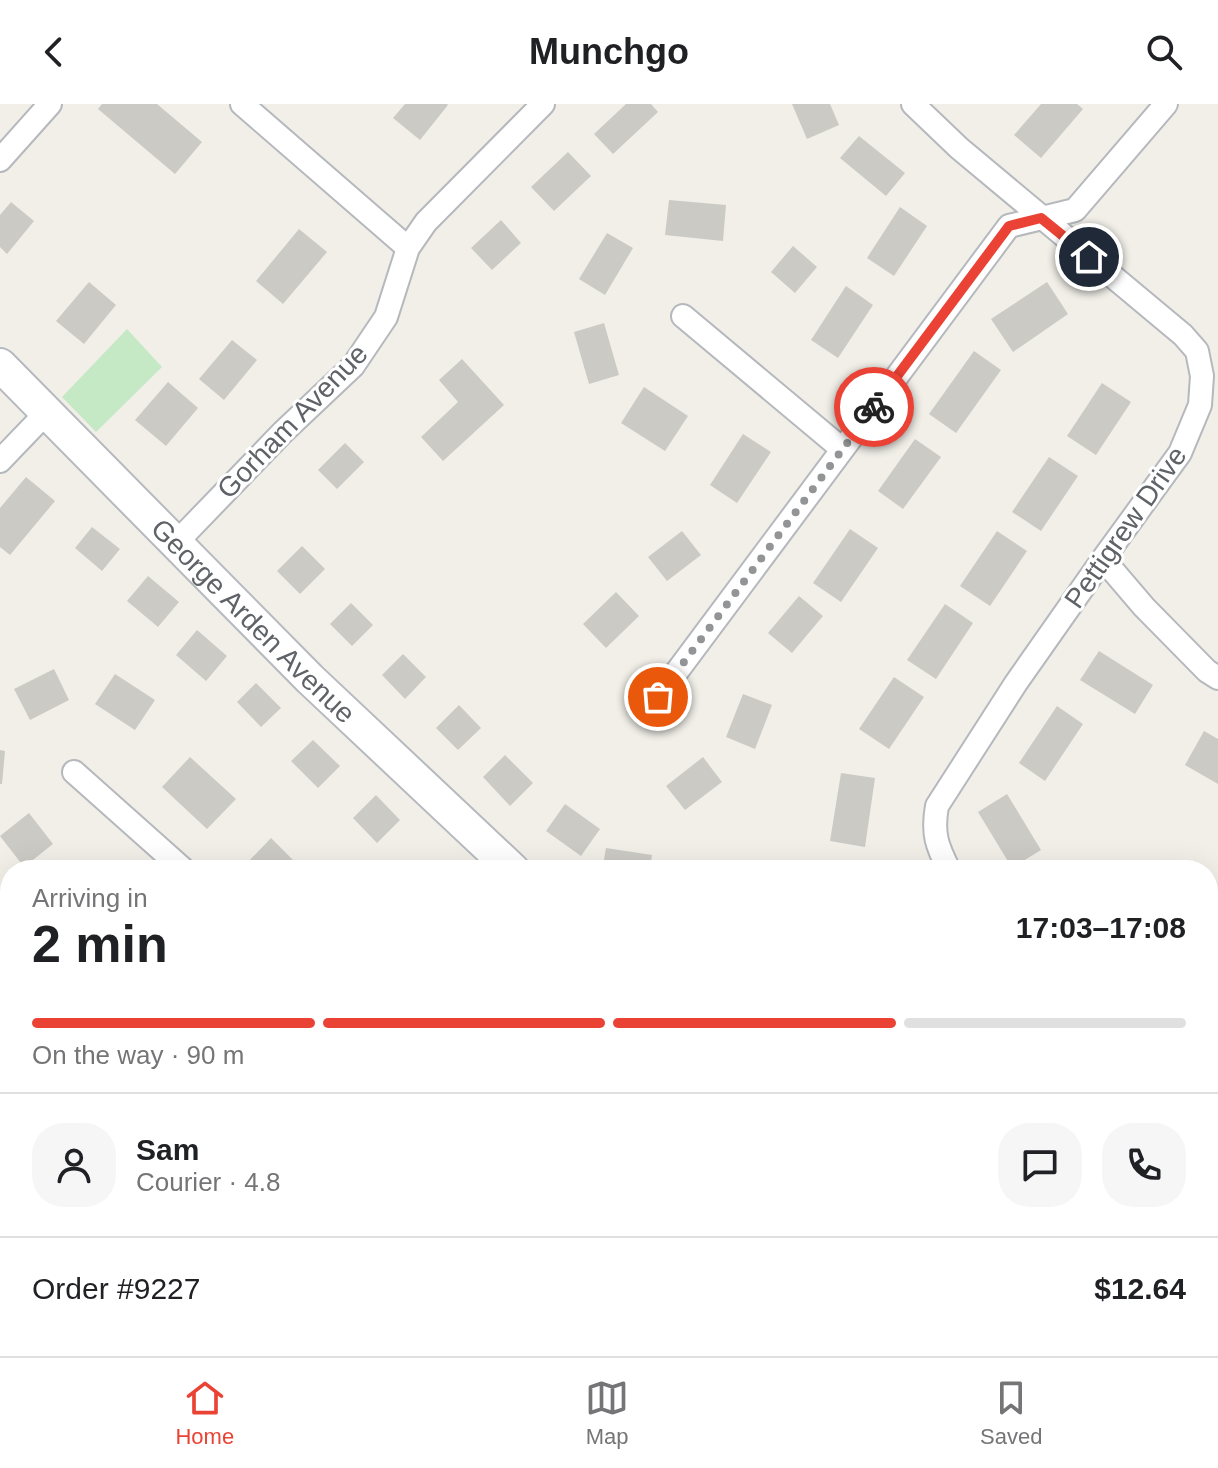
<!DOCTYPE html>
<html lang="en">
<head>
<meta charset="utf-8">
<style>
	:root { --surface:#fff; --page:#f6f6f6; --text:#202124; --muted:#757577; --line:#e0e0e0; --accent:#ea4335 }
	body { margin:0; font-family:Helvetica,sans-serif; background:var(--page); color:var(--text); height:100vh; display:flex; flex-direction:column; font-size:30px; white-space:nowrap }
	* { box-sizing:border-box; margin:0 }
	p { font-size:26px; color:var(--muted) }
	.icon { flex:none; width:44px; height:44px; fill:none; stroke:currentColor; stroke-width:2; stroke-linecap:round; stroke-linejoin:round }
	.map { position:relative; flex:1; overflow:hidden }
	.drawer { position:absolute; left:0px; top:756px; width:1218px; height:496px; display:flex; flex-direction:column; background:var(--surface); border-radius:32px 32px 0 0; box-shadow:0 8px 32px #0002 }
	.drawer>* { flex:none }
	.pin { position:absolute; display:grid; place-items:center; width:68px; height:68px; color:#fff; margin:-34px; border:4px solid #fff; border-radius:50%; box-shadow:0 2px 8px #0007 }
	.courier { position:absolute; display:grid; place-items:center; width:80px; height:80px; margin:-40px; border:6px solid #ea4335; border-radius:50%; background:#fff; color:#222; box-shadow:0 2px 10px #0007 }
	.headline em { font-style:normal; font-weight:700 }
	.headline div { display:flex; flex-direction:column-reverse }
	.headline { display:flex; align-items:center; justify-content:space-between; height:136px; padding:0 32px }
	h1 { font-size:52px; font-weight:700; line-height:60px }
	.bar { display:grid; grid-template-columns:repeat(4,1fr); gap:12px 8px; align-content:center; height:96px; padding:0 32px }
	.bar i { height:10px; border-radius:6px; background:var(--line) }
	.bar .selected { background:var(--accent) }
	.bar p { grid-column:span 4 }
	.line { display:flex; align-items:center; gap:20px; padding:0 32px; border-top:2px solid var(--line) }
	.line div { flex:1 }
	.round { display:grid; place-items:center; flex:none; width:84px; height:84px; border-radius:32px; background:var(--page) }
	header { display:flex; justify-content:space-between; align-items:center; height:104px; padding:0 32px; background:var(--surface); font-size:36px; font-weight:700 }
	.menu { display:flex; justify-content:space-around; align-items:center; height:112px; border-top:2px solid var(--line); background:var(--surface); font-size:22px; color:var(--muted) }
	.menu a { display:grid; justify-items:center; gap:4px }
	.menu .selected { color:var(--accent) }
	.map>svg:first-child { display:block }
	.green { fill:#c5e8c5 }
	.building { fill:#cccac5 }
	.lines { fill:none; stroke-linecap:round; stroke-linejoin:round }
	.street-casing { stroke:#b5b8bc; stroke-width:26 }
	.secondary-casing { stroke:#b6babf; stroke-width:36 }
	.primary-casing { stroke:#f2c960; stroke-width:40 }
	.street { stroke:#fff; stroke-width:22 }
	.secondary { stroke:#fff; stroke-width:32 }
	.primary { stroke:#fff2af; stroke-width:36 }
	.rail-casing { stroke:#b6b7b8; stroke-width:9 }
	.rail { stroke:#fff; stroke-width:6; stroke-dasharray:18; stroke-linecap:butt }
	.done { stroke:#929495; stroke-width:8; stroke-dasharray:0 14.4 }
	.route { stroke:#ea4335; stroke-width:10 }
	.labels { text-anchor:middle; stroke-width:6; stroke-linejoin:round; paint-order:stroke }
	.street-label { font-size:28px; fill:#5f6368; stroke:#fff }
</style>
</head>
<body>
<header><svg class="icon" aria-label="back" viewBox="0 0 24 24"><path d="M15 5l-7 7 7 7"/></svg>Munchgo<svg class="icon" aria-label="search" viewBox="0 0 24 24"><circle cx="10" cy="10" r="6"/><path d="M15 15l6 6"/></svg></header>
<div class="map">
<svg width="1218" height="1252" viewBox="0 0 1218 1252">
	<rect width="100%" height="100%" fill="#f1efe8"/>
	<path class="green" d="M 127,225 L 162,263 L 96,328 L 62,293 Z
		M 0,1029 L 10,1038 L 10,1139 L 0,1129 Z
		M 112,1242 L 229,1242 L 239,1252 L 121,1252 Z
		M 461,1242 L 894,1242 L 900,1252 L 471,1252 Z"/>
	<path class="building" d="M 102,0 L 157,0 L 202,38 L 175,70 L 98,5 Z
		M 405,0 L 447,0 L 448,1 L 420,36 L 393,14 Z
		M 626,0 L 651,0 L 658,8 L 613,50 L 594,30 Z
		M 792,0 L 830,0 L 839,21 L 807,35 Z
		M 1041,0 L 1077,0 L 1083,5 L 1041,54 L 1014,31 Z
		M 859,32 L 905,69 L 886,92 L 840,54 Z
		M 568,48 L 591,72 L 554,107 L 531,83 Z
		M 669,96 L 726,101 L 723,137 L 665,131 Z
		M 11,98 L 34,117 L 7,150 L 0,143 L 0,111 Z
		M 900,103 L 927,122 L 894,172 L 867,154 Z
		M 501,116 L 521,139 L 492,166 L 471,144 Z
		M 299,125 L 327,148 L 283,200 L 256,177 Z
		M 607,129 L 633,144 L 605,191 L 579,175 Z
		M 793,142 L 817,163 L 795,189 L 771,168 Z
		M 89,178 L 116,201 L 84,240 L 56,217 Z
		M 1047,178 L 1068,210 L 1013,248 L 991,215 Z
		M 846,182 L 873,201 L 838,254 L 811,236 Z
		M 604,219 L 619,271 L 589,280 L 574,228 Z
		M 232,236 L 257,256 L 224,296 L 199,275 Z
		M 974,247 L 1001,266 L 956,329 L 929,310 Z
		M 462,255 L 504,301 L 443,357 L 421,333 L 458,298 L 439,276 Z
		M 168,278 L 198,304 L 166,342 L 135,316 Z
		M 1102,279 L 1131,298 L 1096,351 L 1067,332 Z
		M 644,283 L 688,312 L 665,347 L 621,319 Z
		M 743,330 L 771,348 L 737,399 L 710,381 Z
		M 915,335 L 941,353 L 903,405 L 878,387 Z
		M 345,339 L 364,358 L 337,385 L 318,366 Z
		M 1049,353 L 1078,372 L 1041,427 L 1012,408 Z
		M 26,373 L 55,397 L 10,451 L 0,443 L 0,404 Z
		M 92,423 L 120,445 L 102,467 L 75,444 Z
		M 850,425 L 878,444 L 841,498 L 813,479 Z
		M 682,427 L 701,451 L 667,477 L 648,453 Z
		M 997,427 L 1027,447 L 990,502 L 960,482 Z
		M 302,442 L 325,465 L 300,490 L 277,467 Z
		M 148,472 L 179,498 L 158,523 L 127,497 Z
		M 616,488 L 639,512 L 606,544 L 583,520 Z
		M 799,492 L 823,512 L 792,549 L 768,529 Z
		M 351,499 L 373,521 L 352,542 L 330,520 Z
		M 945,500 L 973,519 L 936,575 L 907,556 Z
		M 197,526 L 227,552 L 206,577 L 176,551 Z
		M 1099,547 L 1153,581 L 1135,610 L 1080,576 Z
		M 403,550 L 426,573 L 405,595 L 382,571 Z
		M 54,565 L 69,596 L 30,616 L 14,585 Z
		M 115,570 L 155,596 L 135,626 L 95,600 Z
		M 894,573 L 924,593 L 889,645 L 859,625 Z
		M 256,579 L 281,604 L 261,623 L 237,598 Z
		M 743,590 L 772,601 L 755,645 L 726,633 Z
		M 459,601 L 481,624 L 458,646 L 436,624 Z
		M 1057,602 L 1083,620 L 1045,677 L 1019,659 Z
		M 1204,627 L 1218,635 L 1218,680 L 1185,661 Z
		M 313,636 L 340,662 L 318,684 L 291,657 Z
		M 0,646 L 5,647 L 2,680 L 0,680 Z
		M 505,651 L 533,679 L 510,702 L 483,673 Z
		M 190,653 L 236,695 L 207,725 L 162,683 Z
		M 703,653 L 722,678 L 685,706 L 666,682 Z
		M 841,669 L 875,674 L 865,743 L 830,737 Z
		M 1007,690 L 1041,746 L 1012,764 L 978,708 Z
		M 376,691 L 400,716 L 377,739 L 353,714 Z
		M 565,700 L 600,725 L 581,752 L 546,727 Z
		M 29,709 L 53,740 L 24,763 L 0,732 Z
		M 271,734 L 301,764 L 299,766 L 252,766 L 246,760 Z
		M 606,744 L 652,751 L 650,766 L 602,766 Z
		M 1208,855 L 1218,861 L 1218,900 L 1208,895 Z
		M 1208,1006 L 1218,1012 L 1218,1054 L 1208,1048 Z
		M 1074,1242 L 1099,1242 L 1094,1252 Z"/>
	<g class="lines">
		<g class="street-casing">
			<path id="street" d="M 242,0 L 408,144
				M 913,0 L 959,44 L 1183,231 L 1197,247 L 1202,272 L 1200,301 L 1180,349 L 1103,455 L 1016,579 L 937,702 C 932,730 937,742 949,766
				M 0,56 L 50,0
				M 683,212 L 842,345
				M 0,357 L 47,308
				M 175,440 L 283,328 L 353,262 L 386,213 L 408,144 L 426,118 L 543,0
				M 1103,455 L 1144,503 L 1207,567 L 1218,574
				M 658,593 L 1009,122 L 1075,106 L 1166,0
				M 74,668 L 184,766
				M 1208,959 L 1218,964
				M 1165,1252 L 1170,1242"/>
		</g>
		<g class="secondary-casing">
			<g id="secondary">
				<path id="s1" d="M 0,261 L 310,575 L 513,766"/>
				<path d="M 1208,1229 L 1218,1235"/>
			</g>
		</g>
		<g class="primary-casing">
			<path id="primary" d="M 0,896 L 10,906
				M 0,944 L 10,953
				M 322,1242 L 333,1252
				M 390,1242 L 402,1252"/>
		</g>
		<use href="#street" class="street"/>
		<use href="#secondary" class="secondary"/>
		<use href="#primary" class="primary"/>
		<g class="rail-casing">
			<path id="rail" d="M 0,1150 L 10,1160
				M 0,1170 L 10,1180
				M 0,1190 L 10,1199
				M 56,1242 L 67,1252
				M 91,1242 L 101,1252"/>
		</g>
		<use href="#rail" class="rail"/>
	</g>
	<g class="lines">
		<path class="done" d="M 658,593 L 874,303"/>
		<path class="route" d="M 874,303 L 1009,122 L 1041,114 L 1089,153"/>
	</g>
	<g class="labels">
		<g class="street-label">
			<text transform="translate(292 317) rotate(-46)" y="10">Gorham Avenue</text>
			<text transform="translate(1125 423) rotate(-55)" y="10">Pettigrew Drive</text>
			<text dy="10" stroke="none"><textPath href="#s1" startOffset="360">George Arden Avenue</textPath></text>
		</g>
	</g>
</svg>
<div class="pin" style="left:658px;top:593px;background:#ea580c"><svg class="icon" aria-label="bag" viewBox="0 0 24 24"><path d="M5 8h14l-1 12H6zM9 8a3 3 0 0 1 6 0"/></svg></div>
<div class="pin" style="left:1089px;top:153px;background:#1f2937"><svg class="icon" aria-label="home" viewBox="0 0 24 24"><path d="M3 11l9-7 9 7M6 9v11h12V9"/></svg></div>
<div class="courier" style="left:874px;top:303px"><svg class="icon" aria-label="bike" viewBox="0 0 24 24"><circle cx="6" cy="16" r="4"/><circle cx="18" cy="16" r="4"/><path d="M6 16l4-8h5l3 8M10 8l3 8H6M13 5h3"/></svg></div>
<section class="drawer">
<div class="headline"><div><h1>2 min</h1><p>Arriving in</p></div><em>17:03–17:08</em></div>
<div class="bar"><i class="selected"></i><i class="selected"></i><i class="selected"></i><i></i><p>On the way · 90 m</p></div>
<div class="line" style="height:144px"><a class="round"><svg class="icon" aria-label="person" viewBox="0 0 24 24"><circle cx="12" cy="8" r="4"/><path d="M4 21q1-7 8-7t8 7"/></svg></a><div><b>Sam</b><p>Courier · 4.8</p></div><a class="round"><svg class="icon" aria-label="chat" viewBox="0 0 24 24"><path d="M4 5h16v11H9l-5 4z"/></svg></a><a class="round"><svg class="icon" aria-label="phone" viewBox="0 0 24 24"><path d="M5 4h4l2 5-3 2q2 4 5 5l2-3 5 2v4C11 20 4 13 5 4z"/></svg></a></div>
<div class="line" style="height:104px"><div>Order #9227</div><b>$12.64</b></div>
</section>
</div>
<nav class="menu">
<a class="selected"><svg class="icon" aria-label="home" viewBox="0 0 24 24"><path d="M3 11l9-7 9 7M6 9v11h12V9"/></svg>Home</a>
<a><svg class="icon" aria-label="map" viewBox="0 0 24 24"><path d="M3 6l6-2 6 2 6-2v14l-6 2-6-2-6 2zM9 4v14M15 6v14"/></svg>Map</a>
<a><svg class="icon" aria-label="saved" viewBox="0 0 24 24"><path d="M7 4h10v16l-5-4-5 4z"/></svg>Saved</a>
</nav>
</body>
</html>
